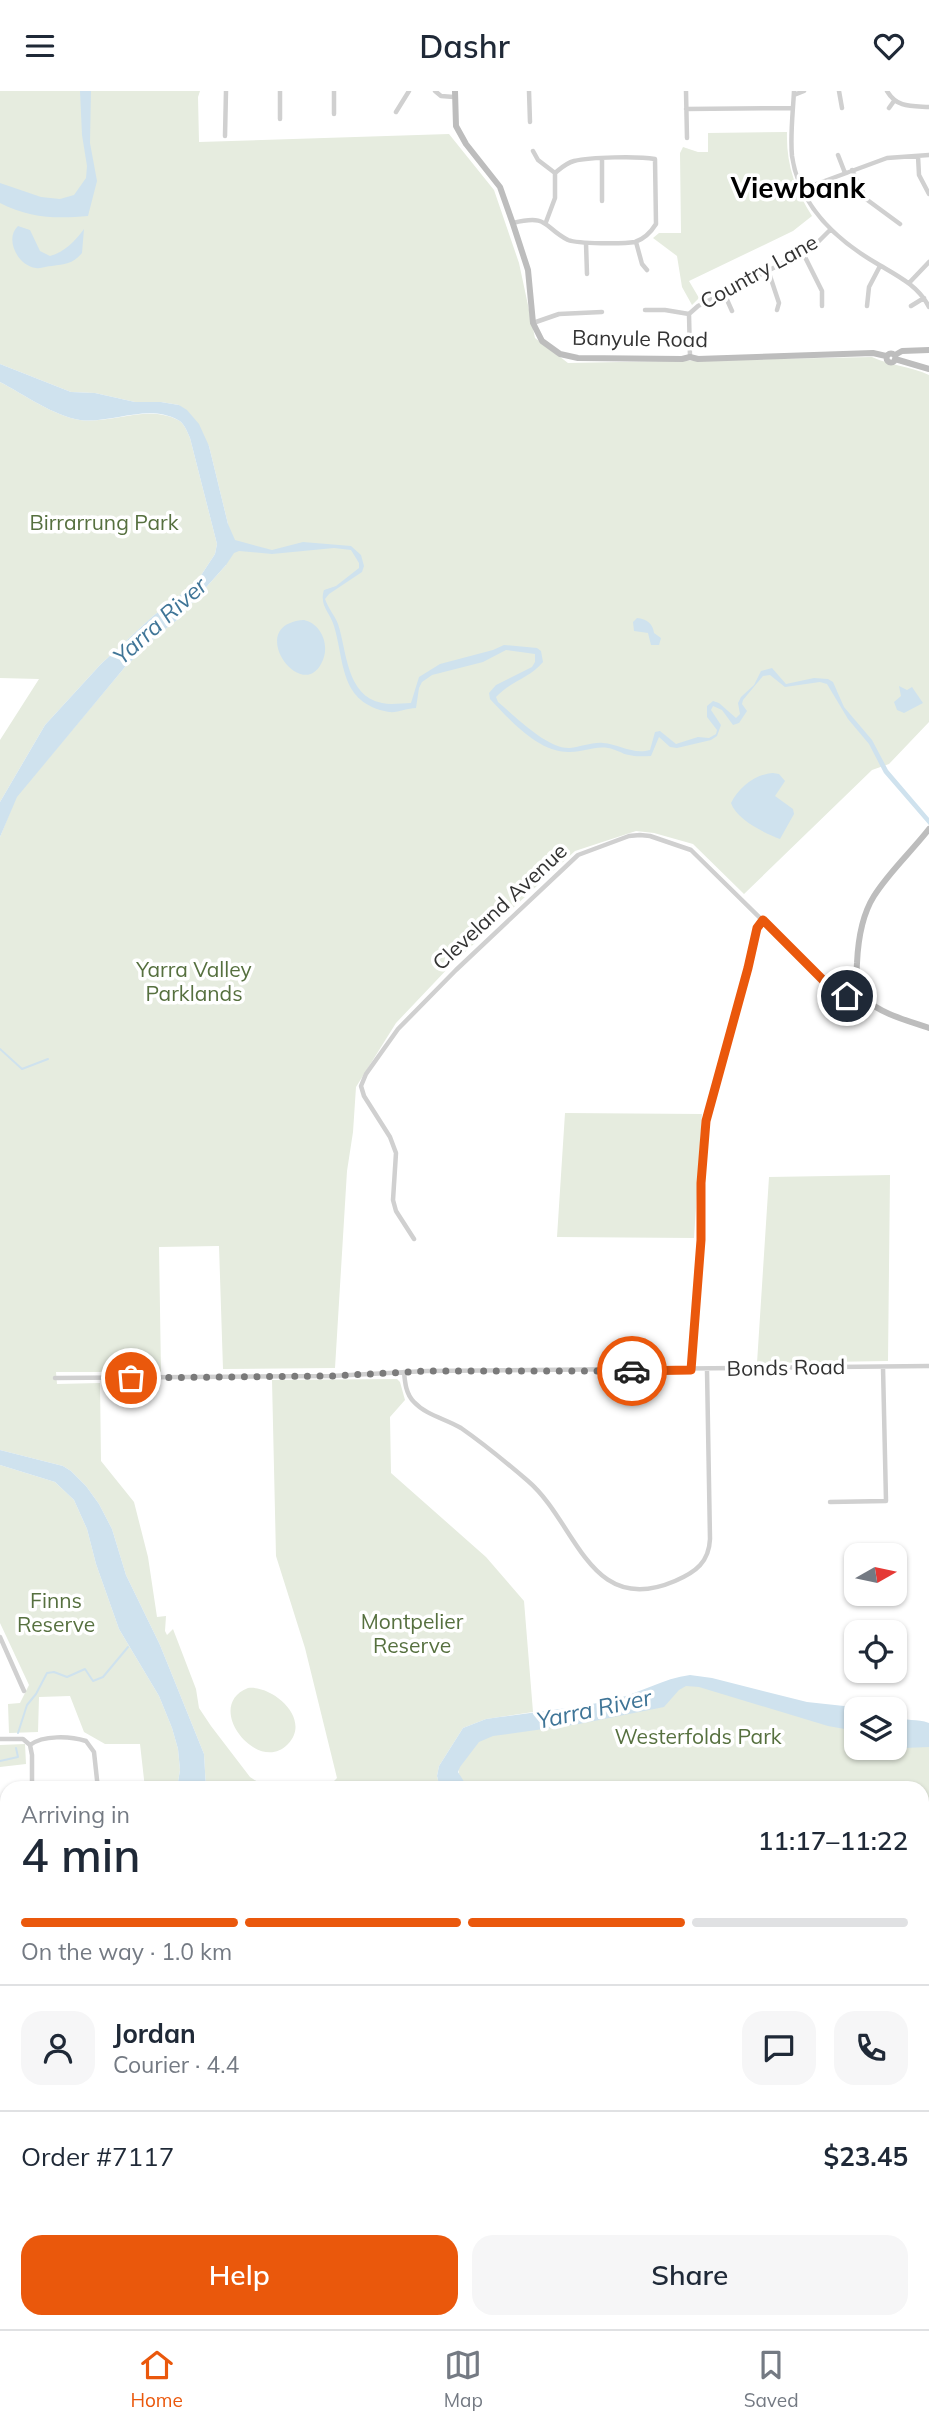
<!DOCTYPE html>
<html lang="en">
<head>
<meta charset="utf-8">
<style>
	:root { --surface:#fff; --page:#f6f6f7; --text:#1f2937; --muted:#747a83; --line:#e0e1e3; --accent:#ea580c }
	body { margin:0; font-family:Mulish,sans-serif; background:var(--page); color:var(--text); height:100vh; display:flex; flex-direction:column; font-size:26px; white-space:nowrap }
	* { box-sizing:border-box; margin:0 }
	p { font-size:23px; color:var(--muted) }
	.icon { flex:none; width:38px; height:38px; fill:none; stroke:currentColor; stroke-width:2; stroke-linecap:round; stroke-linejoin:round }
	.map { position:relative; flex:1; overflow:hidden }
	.sheet { position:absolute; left:0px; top:1690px; width:929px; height:548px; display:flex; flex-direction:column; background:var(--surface); border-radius:21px 21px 0 0; box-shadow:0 2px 5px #0004 }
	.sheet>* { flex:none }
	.needle { width:46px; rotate:81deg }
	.tools { position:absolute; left:844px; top:1452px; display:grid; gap:14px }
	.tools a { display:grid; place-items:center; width:63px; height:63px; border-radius:14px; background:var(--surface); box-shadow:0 2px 5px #0004; font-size:35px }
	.pin { position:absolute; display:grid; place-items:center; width:60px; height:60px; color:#fff; margin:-30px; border:4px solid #fff; border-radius:50%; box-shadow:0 2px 7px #0007 }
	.courier { position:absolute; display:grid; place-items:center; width:70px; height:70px; margin:-35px; border:5px solid #ea580c; border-radius:50%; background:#fff; color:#222; box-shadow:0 2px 9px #0007 }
	.headline em { font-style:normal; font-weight:600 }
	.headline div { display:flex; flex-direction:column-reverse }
	.headline { display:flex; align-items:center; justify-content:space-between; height:119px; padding:0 21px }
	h1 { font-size:46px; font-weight:600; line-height:52px }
	.bar { display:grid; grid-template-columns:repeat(4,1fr); gap:10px 7px; align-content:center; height:84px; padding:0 21px }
	.bar i { height:9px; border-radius:5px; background:var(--line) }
	.bar .on { background:var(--accent) }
	.bar p { grid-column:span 4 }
	.line { display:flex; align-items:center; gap:18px; padding:0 21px; border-top:2px solid var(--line) }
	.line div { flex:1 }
	.round { display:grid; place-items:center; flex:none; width:74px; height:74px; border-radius:21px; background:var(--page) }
	.primary-button { display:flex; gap:14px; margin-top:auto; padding:14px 21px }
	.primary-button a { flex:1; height:80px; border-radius:21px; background:var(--accent); color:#fff; font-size:28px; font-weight:600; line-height:80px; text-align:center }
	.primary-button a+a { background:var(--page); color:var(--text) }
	header { display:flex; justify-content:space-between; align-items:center; height:91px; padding:0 21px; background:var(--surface); font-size:32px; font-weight:600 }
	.dock { display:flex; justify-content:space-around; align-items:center; height:98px; border-top:2px solid var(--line); background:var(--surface); font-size:19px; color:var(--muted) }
	.dock a { display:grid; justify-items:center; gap:4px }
	.dock .on { color:var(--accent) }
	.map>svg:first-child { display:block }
	.green { fill:#e6ecdf }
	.water { fill:#cfe2ee }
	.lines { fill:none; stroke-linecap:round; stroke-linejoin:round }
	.stream { stroke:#cfe2ee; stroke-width:2 }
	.street { stroke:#d0d0d0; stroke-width:4.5 }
	.secondary { stroke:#bdbdbd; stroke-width:6 }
	.done { stroke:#7a7a7a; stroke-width:7; stroke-dasharray:0 12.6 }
	.route { stroke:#ea580c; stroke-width:9 }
	.labels { text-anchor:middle; stroke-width:7; stroke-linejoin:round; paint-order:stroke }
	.street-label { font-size:21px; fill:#333; stroke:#fff }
	.park-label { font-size:21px; fill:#56703f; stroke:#fff }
	.water-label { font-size:23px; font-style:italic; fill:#3f7597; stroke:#fff }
	.district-label { font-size:28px; font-weight:bold; fill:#000; stroke:#fff }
</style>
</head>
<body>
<header><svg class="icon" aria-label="menu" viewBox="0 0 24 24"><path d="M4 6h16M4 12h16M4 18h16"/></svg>Dashr<svg class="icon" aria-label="heart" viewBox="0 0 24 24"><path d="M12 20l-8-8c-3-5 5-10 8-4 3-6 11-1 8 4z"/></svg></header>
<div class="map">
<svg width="929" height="2238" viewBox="0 0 929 2238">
	<rect width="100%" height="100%" fill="#fff"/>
	<path class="green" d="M 0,0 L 200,0 L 198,6 L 199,51 L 449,43 L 494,99 L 519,172 L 535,247 L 568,272 L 872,266 C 891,275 910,275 929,284 L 929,631 L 889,673 L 872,679 L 744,803 L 693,753 L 654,742 L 636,740 L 575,760 L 452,873 L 396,932 L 356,996 L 353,1041 L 347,1080 L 335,1277 L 223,1278 L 219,1155 L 159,1156 L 161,1281 L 56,1281 L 57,1293 L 100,1292 L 101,1370 L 134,1411 L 148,1466 L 157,1526 L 166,1525 L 165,1540 L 167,1544 L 173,1538 L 196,1598 L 199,1617 L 211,1635 L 250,1686 L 267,1697 L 206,1697 L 204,1663 L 160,1554 L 126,1484 L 112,1438 L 99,1413 L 86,1395 L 71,1380 L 63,1375 L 0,1359 L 0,746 L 16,706 L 125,576 L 160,542 L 177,529 L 226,474 L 228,433 L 209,355 L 179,314 L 161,311 L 135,311 L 95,302 L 71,301 L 0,273 Z
		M 787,41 C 786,73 795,98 812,125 L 793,140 L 689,190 L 699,207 L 692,214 L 682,196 L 677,165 L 653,147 L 659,142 L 681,142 L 680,62 L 683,56 L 698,61 L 708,61 L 708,42 Z
		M 0,291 C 23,303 54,325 80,329 C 111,333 148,313 178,329 C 184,332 187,340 190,347 L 217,453 L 215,463 L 196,492 L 153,525 L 101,573 L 45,634 L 0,711 L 0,649 L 39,588 L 0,587 Z
		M 565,1022 L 702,1023 L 694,1147 L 557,1146 Z
		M 890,1084 L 888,1270 L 757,1272 L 769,1086 Z
		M 397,1288 L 400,1291 L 405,1309 L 390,1326 L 391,1382 L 486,1466 L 524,1510 L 533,1621 L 486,1628 L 463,1637 L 439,1675 L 437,1685 L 440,1697 L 327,1697 L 337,1687 L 305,1557 L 276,1465 L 272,1289 Z
		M 0,1374 L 55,1391 L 74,1409 L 87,1438 L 96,1473 L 119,1538 L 159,1605 L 172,1637 L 178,1658 L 180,1679 L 177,1697 L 145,1697 L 140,1653 L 105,1653 L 84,1641 L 70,1605 L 39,1606 L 38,1641 L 9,1642 L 8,1613 L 20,1612 L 29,1594 L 0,1532 Z
		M 683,1593 L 709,1596 L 856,1634 L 856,1657 L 894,1657 L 894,1646 L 929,1650 L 929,2238 L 299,2238 L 298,2231 L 922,2231 L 922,1698 L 468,1698 C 463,1691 457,1685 459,1676 L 478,1645 Z
		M 248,1597 C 273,1594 312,1628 288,1653 C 258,1685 202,1615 248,1597 Z
		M 25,1653 L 26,1673 L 0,1676 L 0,1654 Z"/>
	<path class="water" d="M 80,0 L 91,0 L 90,52 L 97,90 L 88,125 C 56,128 29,127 0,112 L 0,92 L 41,106 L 60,108 L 74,104 L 86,87 L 87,75 L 82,44 Z
		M 18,135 L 30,139 L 40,160 L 50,165 C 65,161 75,150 84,138 L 82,162 C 73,173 65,173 52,175 C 47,175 41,178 36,177 C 18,175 4,148 18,135 Z
		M 0,273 L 71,301 L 95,302 L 135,311 L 161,311 L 179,314 L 187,319 L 199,333 L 209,355 L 228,433 L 235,449 L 272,459 L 303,451 L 351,455 L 361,464 L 364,475 L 362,481 L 329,503 L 325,508 C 328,517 335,525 338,533 C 347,560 346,605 382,612 C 391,614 402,612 411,612 L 419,586 L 440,573 L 493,559 L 504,554 L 537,557 L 541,560 L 543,571 C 529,588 510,590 496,606 L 498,611 C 515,625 547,658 570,657 C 581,656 592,651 603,652 C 619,653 633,664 650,659 L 655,641 L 660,640 L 676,653 L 698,646 L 709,647 L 716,643 L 717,639 L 707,626 L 707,615 L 713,610 L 719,612 L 736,627 L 740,623 L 738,612 L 741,606 L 754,594 L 761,580 L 772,577 L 786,593 L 814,587 L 828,588 L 833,591 L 844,616 L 872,649 L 888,679 L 929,727 L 929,734 L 884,682 L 869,653 L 848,628 L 827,593 L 820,591 L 785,596 L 770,584 L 763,585 L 743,609 L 742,613 L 747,620 L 739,632 L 733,634 L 722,619 L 713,615 L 711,619 L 721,634 L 717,645 L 711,649 L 677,657 L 670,656 L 659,646 L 651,665 C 644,665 636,666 629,664 C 622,663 616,658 608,657 C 594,655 584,661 570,661 C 538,662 510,629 490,608 L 489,602 L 496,594 L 532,576 L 535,571 L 535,563 L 506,559 L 483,571 L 432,584 L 422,591 L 419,597 L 416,617 C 407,617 398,622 389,621 C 339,612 345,571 334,535 C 330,521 319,515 324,499 L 336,495 L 359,477 L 359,472 L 351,459 L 334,457 L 272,463 L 239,460 L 234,462 L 226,474 L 177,529 L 160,542 L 125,576 L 17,706 L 0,746 L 0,711 L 45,634 L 101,573 L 153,525 L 196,492 L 215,463 L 217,453 L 190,347 C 187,340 184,332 178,329 C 148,312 111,333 80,329 C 54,325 23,303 0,291 Z
		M 637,527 C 647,528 653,533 654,542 L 661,547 L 659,554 L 651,554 L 648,542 L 634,540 L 633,531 Z
		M 304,529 C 322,533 331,556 321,573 C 300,612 244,533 304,529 Z
		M 899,595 L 907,599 L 912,596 L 923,612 L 904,622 L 897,619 L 894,611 L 901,605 Z
		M 773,682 L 779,683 L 785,690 L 775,705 L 793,718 L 794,723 L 780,748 C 764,742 736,728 731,712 C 739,696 756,683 773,682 Z
		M 0,1359 L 63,1375 L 71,1380 L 86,1395 L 99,1413 L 112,1438 L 126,1484 L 160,1554 L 204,1663 L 206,1697 L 177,1697 L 180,1679 L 178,1658 L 172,1637 L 159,1605 L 119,1538 L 96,1473 L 87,1438 L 74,1409 L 55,1391 L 0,1374 Z
		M 690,1584 L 712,1587 L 807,1611 L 881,1619 L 856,1619 L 856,1640 L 828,1635 L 699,1596 L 686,1595 L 679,1599 L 664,1616 L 579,1633 L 493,1645 L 479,1651 L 460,1676 L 458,1681 L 468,1697 L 440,1697 L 437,1685 L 439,1675 L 463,1637 L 486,1628 C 528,1622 570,1618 612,1609 C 638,1603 664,1587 690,1584 Z
		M 894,1625 C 906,1631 917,1627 929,1632 L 929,1656 L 904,1657 L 894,1652 Z"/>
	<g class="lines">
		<path class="stream" d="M 0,958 L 22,978 L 48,968
			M 18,1642 L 27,1614 L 36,1603 L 47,1582 L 54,1581 L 67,1586 L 85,1578 L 93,1590 L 103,1586 L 128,1556
			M 0,1670 L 18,1666 L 16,1657
			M 922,1840 L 929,1836
			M 310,2237 L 311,2231
			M 711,2238 L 717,2231"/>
		<path class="street" d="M 334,0 L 334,23
			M 435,0 L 441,5 L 454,6
			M 529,0 L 530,31
			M 686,0 L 687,47
			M 794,0 C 793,21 790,44 792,65 C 799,114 835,148 876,172 C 896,184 918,194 929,216
			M 839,0 L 842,17
			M 887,0 C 897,17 911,15 929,16
			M 794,4 L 804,0
			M 889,17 L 894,10
			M 686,18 L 793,17
			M 396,21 L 409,0
			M 280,28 L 280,0
			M 225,45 L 226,0
			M 533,60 L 538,69 L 555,82
			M 838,64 L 845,82
			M 918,65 L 919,84 L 929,103
			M 602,68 L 602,110
			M 852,79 L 866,108 L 900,133
			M 803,98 L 887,67 L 929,64
			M 513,132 C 549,123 543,136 568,149 C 578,153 624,153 635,151 C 644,148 651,141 656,133 L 655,68 C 638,65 591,66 574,70 C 566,72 561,77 555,82 L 555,107 L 546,131
			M 636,151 L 642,173 L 647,179
			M 586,152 L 587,183
			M 803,162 L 822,200 L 822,215
			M 768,179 L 779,212 L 777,219
			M 909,192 L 929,171
			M 724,202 L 732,220
			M 867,215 L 869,196 L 880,175
			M 911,215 L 924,207
			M 645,219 L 665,219 L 689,223
			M 533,232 L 559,223 L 602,221
			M 690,266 L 689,223 L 698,215 L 803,162 L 813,156 L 830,139
			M 414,1148 L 396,1120 L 393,1109 L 396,1062 L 390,1046 L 364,1005 L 361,995 L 366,983 L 398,938 L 456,879 L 578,764 L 629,745 L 640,744 L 650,745 L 691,759 L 831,897 L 847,905 L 859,900
			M 691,1279 L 701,1149 L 701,1092 L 706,1030 L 748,876 L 757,837 L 763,829
			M 404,1281 C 405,1292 406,1303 414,1311 C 426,1324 446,1328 461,1337 C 484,1353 507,1372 528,1390 C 577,1432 589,1527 675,1490 C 696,1481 709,1471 710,1448 L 707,1279
			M 55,1287 L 331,1285 L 427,1280 L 929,1275
			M 830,1411 L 886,1410 L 883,1276
			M 0,1546 L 24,1600
			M 0,1648 L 23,1648 L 30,1654
			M 30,1654 C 43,1644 70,1645 86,1650 L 94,1661 L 98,1698
			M 30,1654 L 32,1664 L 32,1698
			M 0,1719 L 7,1719
			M 0,1786 L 7,1786
			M 0,1907 L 7,1907
			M 0,1993 L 6,1997
			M 0,2136 L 7,2136
			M 33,2231 L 33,2238
			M 107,2231 L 107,2238
			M 182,2231 L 182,2238
			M 294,2231 L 294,2238"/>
		<path class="secondary" d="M 455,0 L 456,35 L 466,53 L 500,96 L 513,133 L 528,179 L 533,232 L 542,250 L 560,263 L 578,267 L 682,268 L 690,266 L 698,268 L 873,262 L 886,265
			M886.5 267a4.5 4.5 0 1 1 9 0a4.5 4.5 0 1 1-9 0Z
			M 895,264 L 902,260 L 929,259
			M 895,268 L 929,278
			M 929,738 C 912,760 889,781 874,805 C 862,824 858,850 857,872 C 856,884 856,899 865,908 C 881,923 909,930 929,937"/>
	</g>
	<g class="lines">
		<path class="done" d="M 131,1287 L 331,1285 L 427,1280 L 632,1280"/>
		<path class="route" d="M 632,1280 L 691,1279 L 701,1149 L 701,1092 L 706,1030 L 748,877 L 757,837 L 763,829 L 831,897 L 847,905"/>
	</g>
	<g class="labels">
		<g class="street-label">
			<text transform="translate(759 181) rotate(-29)" y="7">Country Lane</text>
			<text transform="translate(640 248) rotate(1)" y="7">Banyule Road</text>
			<text transform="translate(500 816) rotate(-43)" y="7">Cleveland Avenue</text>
			<text transform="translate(786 1277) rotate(-1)" y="7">Bonds Road</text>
		</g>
		<g class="park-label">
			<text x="104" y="439">Birrarrung Park</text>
			<text x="194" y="886">Yarra Valley<tspan x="194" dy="24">Parklands</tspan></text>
			<text x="56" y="1517">Finns<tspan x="56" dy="24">Reserve</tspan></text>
			<text x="412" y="1538">Montpelier<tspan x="412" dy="24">Reserve</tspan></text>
			<text x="698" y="1653">Westerfolds Park</text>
		</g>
		<g class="water-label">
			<text transform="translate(160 530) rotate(-42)" y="8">Yarra River</text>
			<text transform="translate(594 1618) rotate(-12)" y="8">Yarra River</text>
		</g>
		<g class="district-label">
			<text x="798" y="107">Viewbank</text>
		</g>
	</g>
</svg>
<div class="tools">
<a><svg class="needle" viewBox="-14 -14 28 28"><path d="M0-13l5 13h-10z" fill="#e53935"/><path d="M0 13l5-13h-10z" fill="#747a83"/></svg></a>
<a><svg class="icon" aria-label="locate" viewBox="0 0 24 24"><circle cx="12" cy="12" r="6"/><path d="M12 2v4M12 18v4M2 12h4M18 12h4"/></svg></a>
<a><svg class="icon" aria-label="layers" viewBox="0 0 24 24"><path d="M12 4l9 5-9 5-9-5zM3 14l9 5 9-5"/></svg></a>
</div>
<div class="pin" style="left:131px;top:1287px;background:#ea580c"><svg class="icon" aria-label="bag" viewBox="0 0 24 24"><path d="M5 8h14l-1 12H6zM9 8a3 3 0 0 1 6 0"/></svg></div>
<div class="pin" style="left:847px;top:905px;background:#1f2937"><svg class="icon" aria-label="home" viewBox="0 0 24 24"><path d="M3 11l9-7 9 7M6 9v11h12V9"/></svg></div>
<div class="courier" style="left:632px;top:1280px"><svg class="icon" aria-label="car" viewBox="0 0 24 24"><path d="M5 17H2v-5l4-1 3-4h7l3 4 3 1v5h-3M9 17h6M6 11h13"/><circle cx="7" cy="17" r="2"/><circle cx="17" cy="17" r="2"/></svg></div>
<section class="sheet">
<div class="headline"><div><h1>4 min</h1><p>Arriving in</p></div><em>11:17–11:22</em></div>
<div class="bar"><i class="on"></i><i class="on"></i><i class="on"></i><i></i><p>On the way · 1.0 km</p></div>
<div class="line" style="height:126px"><a class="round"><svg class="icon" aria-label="person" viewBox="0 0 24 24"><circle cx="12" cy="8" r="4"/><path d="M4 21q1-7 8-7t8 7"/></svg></a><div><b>Jordan</b><p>Courier · 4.4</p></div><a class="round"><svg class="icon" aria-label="chat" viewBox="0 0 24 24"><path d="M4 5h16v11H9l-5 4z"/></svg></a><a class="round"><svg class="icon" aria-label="phone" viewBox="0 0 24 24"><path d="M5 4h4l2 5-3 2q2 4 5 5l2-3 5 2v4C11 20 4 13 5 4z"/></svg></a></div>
<div class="line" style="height:91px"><div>Order #7117</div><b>$23.45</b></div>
<div class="primary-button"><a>Help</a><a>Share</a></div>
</section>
</div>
<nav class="dock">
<a class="on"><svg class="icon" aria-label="home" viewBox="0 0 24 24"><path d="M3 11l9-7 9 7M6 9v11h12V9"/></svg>Home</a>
<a><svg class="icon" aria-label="map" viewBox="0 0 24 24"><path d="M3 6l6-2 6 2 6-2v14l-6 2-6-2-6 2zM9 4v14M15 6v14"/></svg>Map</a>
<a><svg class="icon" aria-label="saved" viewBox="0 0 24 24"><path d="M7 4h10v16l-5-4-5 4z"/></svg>Saved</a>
</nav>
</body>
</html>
